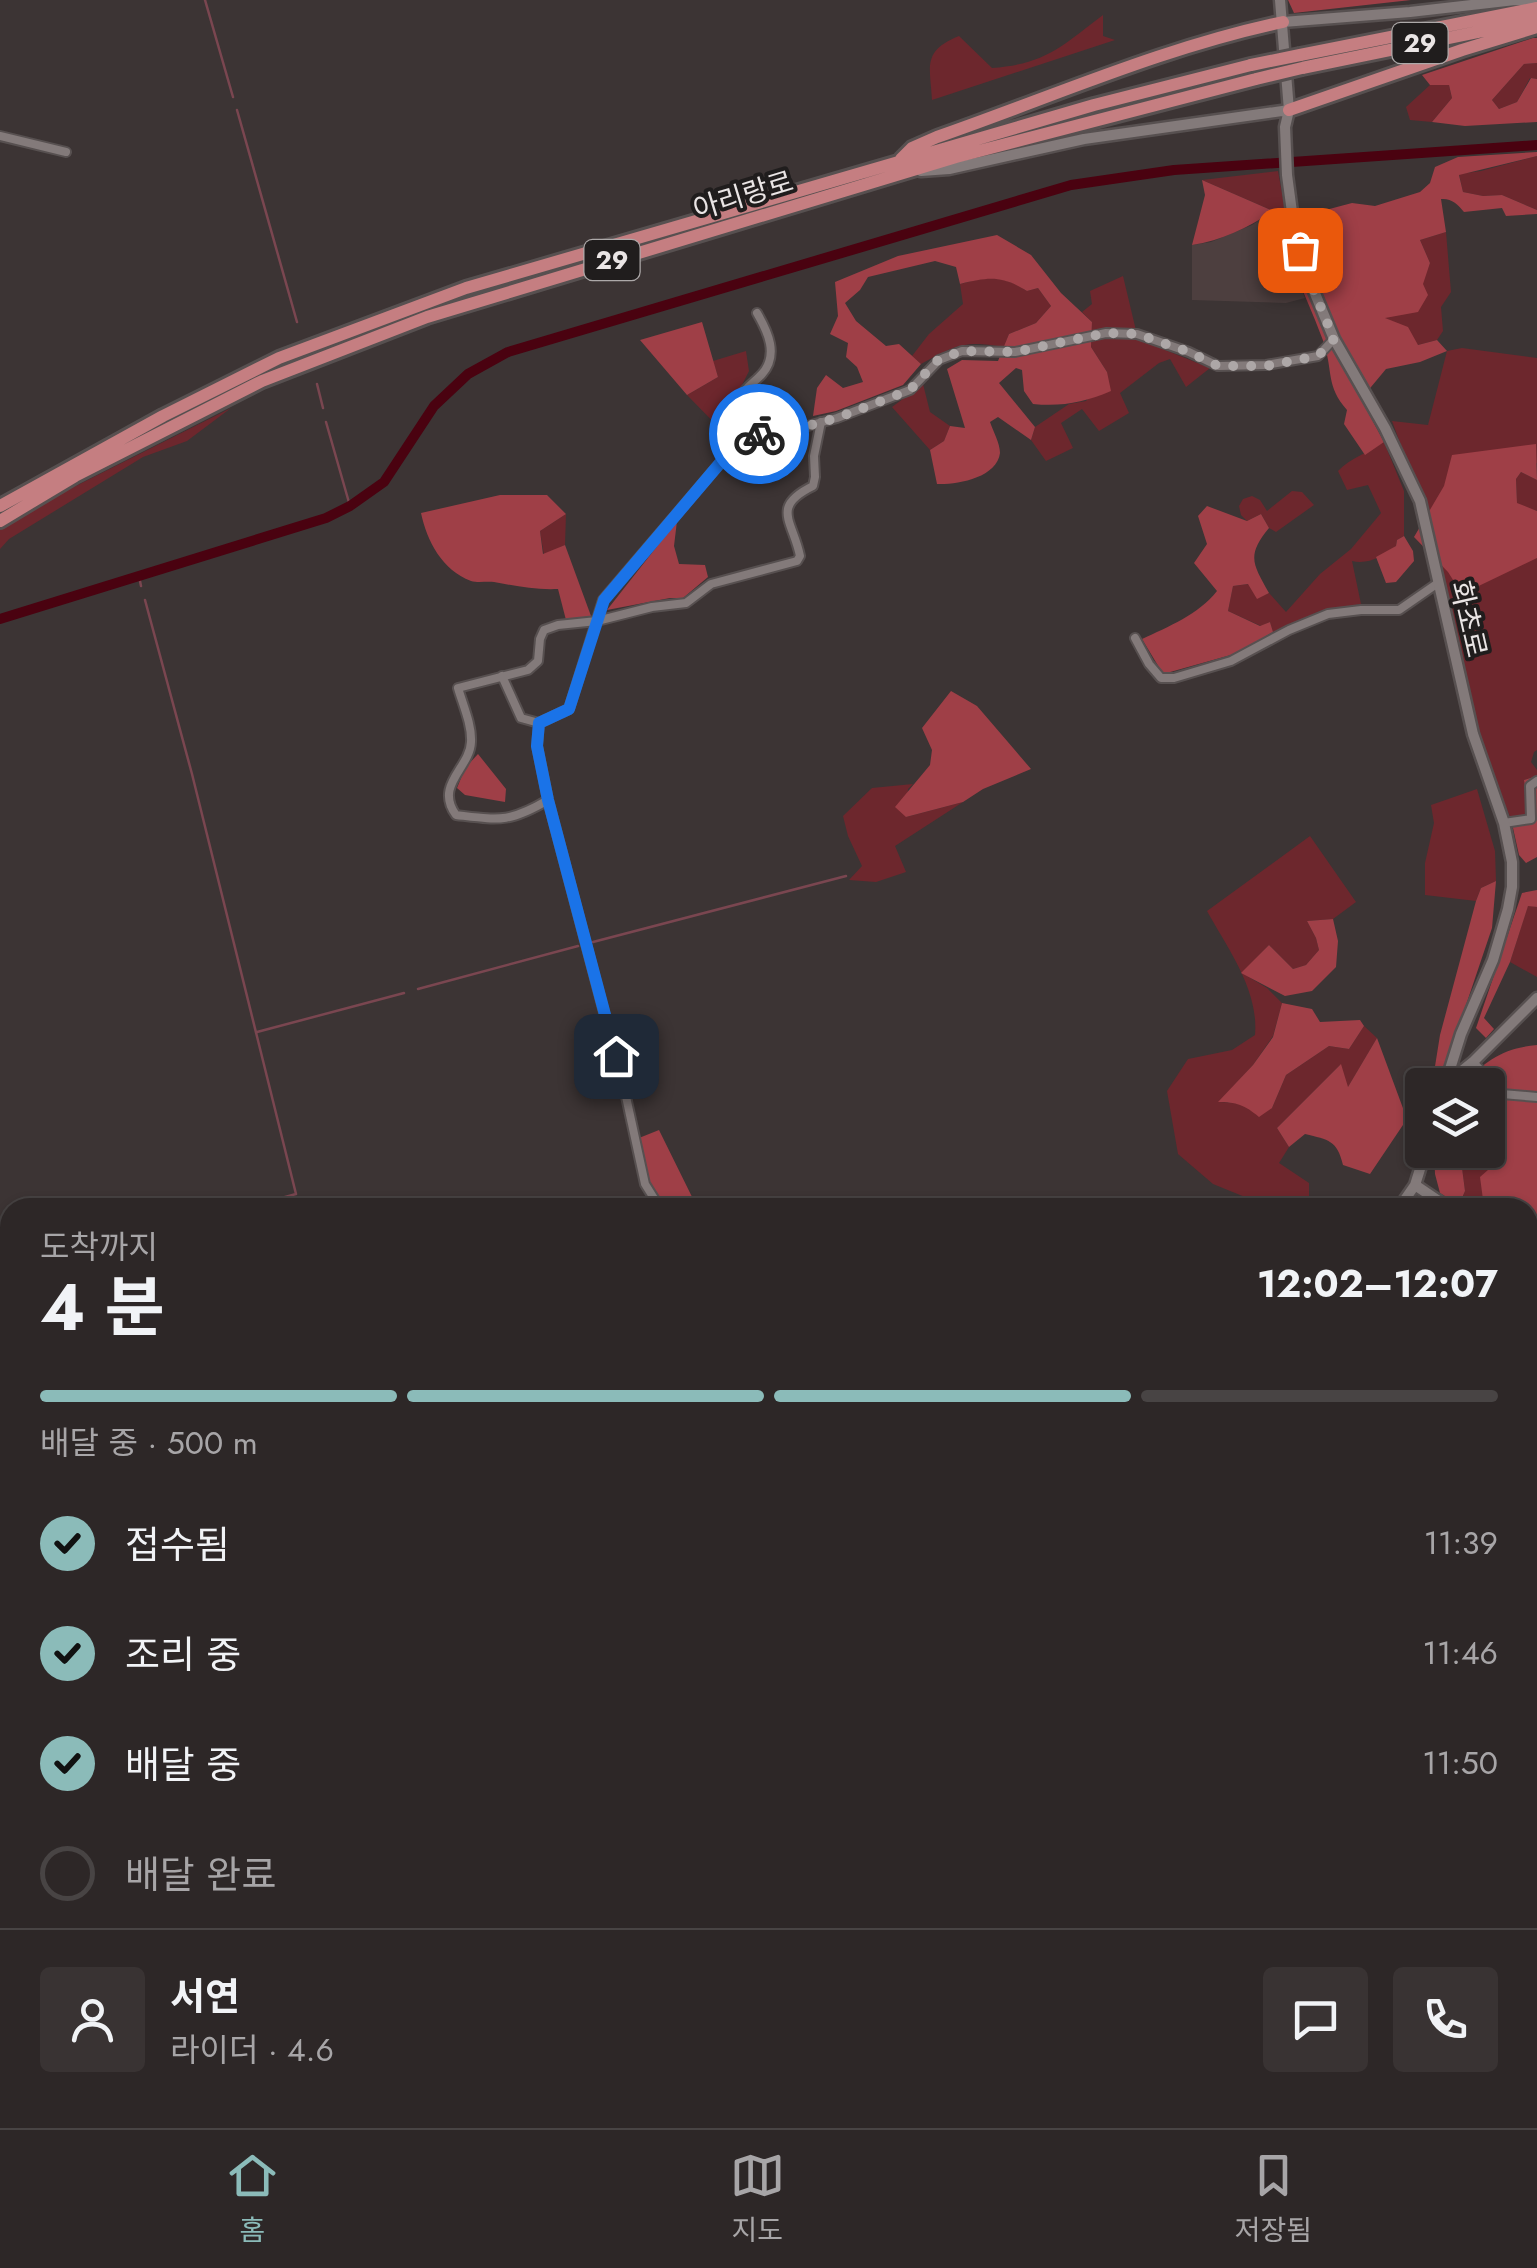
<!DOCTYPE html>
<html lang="ko">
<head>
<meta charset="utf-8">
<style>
	:root { --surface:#2d2727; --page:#393333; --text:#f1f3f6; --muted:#a7a5a7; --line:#484444; --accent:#8bbbb9 }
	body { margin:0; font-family:Jost,"Noto Sans KR",sans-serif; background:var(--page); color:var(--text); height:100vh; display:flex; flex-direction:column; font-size:38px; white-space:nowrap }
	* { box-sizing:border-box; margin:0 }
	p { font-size:32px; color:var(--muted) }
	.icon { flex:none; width:55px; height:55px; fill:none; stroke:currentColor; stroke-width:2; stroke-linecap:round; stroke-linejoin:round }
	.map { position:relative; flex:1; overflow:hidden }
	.drawer { position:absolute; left:0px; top:1198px; width:1538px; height:932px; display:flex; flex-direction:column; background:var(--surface); border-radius:30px 30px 0 0; box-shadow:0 2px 8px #0004,0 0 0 2px var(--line) }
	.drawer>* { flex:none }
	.controls { position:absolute; left:1405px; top:1068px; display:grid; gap:20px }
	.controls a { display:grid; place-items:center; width:100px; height:100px; border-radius:10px; background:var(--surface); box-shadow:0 2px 8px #0004,0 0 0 2px var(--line); font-size:50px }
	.pin { position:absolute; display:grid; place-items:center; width:85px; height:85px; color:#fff; margin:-42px; border-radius:20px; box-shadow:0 5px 15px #0006 }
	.courier { position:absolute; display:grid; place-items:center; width:100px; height:100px; margin:-50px; border:8px solid #1a73e8; border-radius:50%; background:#fff; color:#222; box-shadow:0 2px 12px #0007 }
	.overview em { font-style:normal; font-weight:700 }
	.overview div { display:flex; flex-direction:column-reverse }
	.overview { display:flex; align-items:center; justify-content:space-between; height:170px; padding:0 40px }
	h1 { font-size:65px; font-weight:700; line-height:75px }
	.bar { display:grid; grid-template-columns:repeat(4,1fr); gap:15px 10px; align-content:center; height:120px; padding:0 40px }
	.bar i { height:12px; border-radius:8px; background:var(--line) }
	.bar .selected { background:var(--accent) }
	.bar p { grid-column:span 4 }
	.line { display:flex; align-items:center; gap:25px; padding:0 40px; border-top:2px solid var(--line) }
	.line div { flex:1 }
	.round { display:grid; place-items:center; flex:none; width:105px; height:105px; border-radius:10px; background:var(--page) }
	ol { padding:0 40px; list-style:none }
	li { display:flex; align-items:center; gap:30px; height:110px }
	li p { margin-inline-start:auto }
	li .icon { padding:10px; border-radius:50%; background:var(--accent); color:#111; stroke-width:4 }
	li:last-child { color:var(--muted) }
	li i { width:55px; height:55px; border:5px solid var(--line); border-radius:50% }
	.tab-bar { display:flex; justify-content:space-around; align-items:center; height:140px; border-top:2px solid var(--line); background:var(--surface); font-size:28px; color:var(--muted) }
	.tab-bar a { display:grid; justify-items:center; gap:5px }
	.tab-bar .selected { color:var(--accent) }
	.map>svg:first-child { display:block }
	.built { fill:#4d3f3f }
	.green { fill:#6d272d }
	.forest { fill:#9f3f47 }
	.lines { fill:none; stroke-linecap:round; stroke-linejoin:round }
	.stream { stroke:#7a4650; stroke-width:2.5 }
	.canal { stroke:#4a0210; stroke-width:10 }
	.minor-casing { stroke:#575050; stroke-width:12 }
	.tertiary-casing { stroke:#575050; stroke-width:15 }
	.primary-casing { stroke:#575050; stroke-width:18 }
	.minor { stroke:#837a7a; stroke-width:8 }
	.tertiary { stroke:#837a7a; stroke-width:10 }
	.primary { stroke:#c57e81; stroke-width:12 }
	.primary-bridge-casing { stroke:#575050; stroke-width:18; stroke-linecap:butt }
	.primary-bridge { stroke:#c57e81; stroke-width:12 }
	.done { stroke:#ada7a7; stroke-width:10; stroke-dasharray:0 18 }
	.route { stroke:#1a73e8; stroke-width:12 }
	.labels { text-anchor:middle; stroke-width:8; stroke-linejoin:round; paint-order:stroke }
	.shield { fill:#201d1d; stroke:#ada9a9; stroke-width:2.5 }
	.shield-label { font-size:25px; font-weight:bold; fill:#eae5e5 }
	.street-label { font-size:28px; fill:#eae5e5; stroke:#201d1d }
</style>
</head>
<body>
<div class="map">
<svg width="1537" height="2128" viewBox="0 0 1537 2128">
	<rect width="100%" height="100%" fill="#3c3434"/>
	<path class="built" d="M 1273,211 L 1287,253 L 1305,298 L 1286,303 L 1192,300 L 1192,245 L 1211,242 L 1252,225 Z"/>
	<path class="green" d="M 1103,15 L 1103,36 L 1115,40 L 932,100 C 930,66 922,51 959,36 L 992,68 C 1046,64 1062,46 1103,15 Z
		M 1537,63 L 1537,79 L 1530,78 L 1517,102 L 1499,109 L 1492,100 L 1524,64 Z
		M 1430,85 L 1449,85 L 1452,98 L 1432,122 L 1410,120 L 1406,107 Z
		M 1537,156 L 1537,210 L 1502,195 L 1483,196 L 1463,192 L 1459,174 L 1481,171 Z
		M 1278,171 L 1291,242 L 1287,253 L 1273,211 L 1202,180 Z
		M 1446,232 L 1451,292 L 1441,307 L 1443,331 L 1437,340 L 1418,345 L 1383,317 L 1422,284 L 1430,263 L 1420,240 Z
		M 992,276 L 1016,284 L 1027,291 L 1038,288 L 1051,306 L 1036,323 L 1009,334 L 1004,347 C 964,340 956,345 921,364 L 912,356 L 929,334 L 963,304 L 960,284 Z
		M 1123,276 L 1138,339 L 1210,368 L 1186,387 L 1170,359 L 1159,363 L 1120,393 L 1129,413 L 1099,431 L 1082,409 L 1061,423 L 1073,448 L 1046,461 L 1031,440 L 1035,427 L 1069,404 L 1086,401 L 1107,372 L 1091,347 L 1092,322 L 1082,312 L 1092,304 L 1090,291 Z
		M 1462,348 L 1537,358 L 1537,463 L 1485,479 L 1537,548 L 1537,750 L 1534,752 L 1531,762 L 1537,770 L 1537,776 L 1524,780 L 1528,816 L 1511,819 L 1480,746 L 1424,508 L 1392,421 L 1428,425 L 1447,351 Z
		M 746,351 L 749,371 L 734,401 L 748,432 L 732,441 L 687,395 L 718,377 L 713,361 Z
		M 923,384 L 930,412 L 950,426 L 944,441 L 930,450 L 892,407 Z
		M 231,408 L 187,441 L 143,457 L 9,539 L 0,549 L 0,528 L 30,509 Z
		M 1384,442 L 1404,491 L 1404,536 L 1397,540 L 1396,546 C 1384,556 1368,565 1352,561 L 1361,604 L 1320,611 L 1273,632 L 1270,622 L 1261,626 L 1228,611 L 1233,586 L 1249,584 L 1257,598 L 1269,593 L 1286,612 L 1320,574 L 1351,549 L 1381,513 L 1368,485 L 1347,490 L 1338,471 C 1350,458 1368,453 1384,442 Z
		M 1521,472 L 1537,480 L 1537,511 L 1517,504 L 1516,479 Z
		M 1292,491 L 1302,492 L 1314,505 L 1276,532 L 1269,528 L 1261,514 L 1247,521 L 1241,515 L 1239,506 L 1243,499 L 1252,496 L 1260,500 L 1267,511 Z
		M 566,514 L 565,545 L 544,555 L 540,531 Z
		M 913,784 L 908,789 L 906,817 L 963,802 L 895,846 L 906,872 L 876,882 L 849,880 L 862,866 L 848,836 L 843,816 L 872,788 Z
		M 1477,789 L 1495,851 L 1496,881 L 1481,888 L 1476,901 L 1425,895 L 1425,863 L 1434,823 L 1431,805 Z
		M 1310,836 L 1356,902 L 1333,919 L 1307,921 L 1316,938 L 1319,950 L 1306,965 L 1293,969 L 1269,945 L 1242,973 L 1267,988 L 1282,1003 L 1273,1036 L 1253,1065 L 1219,1102 C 1238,1102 1254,1107 1272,1108 L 1286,1075 L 1329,1046 L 1349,1049 L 1364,1026 L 1377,1038 L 1347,1089 L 1340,1065 L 1277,1128 L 1289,1147 L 1279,1163 L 1309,1183 L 1309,1207 L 1303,1207 L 1245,1197 L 1213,1184 L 1178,1154 L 1167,1091 L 1188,1059 L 1232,1050 L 1255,1035 C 1259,990 1228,949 1207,911 Z
		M 1528,905 L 1537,907 L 1537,977 L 1510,962 Z
		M 1488,1140 L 1495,1140 L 1506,1155 L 1484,1207 L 1459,1207 L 1465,1191 L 1461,1160 L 1466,1150 L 1488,1150 Z"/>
	<path class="forest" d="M 1288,0 L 1411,0 L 1294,13 Z
		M 1533,38 L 1537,38 L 1537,63 L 1524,64 L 1492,100 L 1499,109 L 1517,102 L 1531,78 L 1537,79 L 1537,122 L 1465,126 L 1432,122 L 1452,98 L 1449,85 L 1430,85 L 1422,75 Z
		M 1537,152 L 1537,156 L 1459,175 L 1463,192 L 1483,196 L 1502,195 L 1537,210 L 1537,214 L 1506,216 L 1502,208 L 1464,212 C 1458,204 1451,198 1441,199 L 1446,232 L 1420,240 L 1430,263 L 1423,284 L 1428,295 L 1418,312 L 1385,318 L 1408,327 L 1418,345 L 1437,340 L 1447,351 L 1420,362 L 1386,369 L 1361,399 L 1384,442 L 1365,455 L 1344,424 L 1347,410 C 1326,386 1333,372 1324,343 C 1313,313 1299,283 1287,253 L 1303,216 L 1352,203 L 1375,206 L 1420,192 L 1430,183 L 1435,167 L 1458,157 Z
		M 1202,180 L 1273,211 C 1248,228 1222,240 1192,245 L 1205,195 Z
		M 997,235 L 1031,255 L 1061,293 L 1092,322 L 1091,347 L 1107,372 L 1111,391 C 1085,402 1062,407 1033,404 L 1024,391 L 1022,370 L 1016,368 L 999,383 L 1035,427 L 1031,440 L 998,417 L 990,422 C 993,431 1000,443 1000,453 C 997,478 956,485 937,484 L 930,450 L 944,441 L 950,426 L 965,428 L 947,369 L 962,360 L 998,361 L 1009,334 L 1036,323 L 1051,306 L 1038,288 L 1027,291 C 1001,275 989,277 960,284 L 956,267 L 935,261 L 868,277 L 860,290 L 845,303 L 856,321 L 886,346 L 899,344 L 921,364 L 903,385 L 836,411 L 813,416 L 817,388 L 826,375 L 843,388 L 863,382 L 857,367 L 846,357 L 848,343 L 830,334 L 838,316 L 835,282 L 898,256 Z
		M 702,322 L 718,377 L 687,395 L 640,340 Z
		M 1536,444 L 1537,480 L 1521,472 L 1516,479 L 1517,503 L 1537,511 L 1537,558 L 1462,594 L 1448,572 L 1414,537 L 1444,486 L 1452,455 Z
		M 500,495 L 547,495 L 566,514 L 540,531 L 543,554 L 565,545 L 591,616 L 566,620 L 558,589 C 535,590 516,586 494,582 C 487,581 478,583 471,581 C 442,570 427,541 421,513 Z
		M 1207,506 L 1247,521 L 1261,514 L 1269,528 C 1246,556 1253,564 1269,593 L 1257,599 L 1248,584 L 1233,586 L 1228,611 L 1260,626 L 1270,622 L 1273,632 L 1238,653 L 1163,674 L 1142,639 C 1168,627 1199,614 1217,591 L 1194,563 L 1207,544 L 1198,516 Z
		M 677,521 L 674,546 L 679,564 L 705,565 L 708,577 L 683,598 L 670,598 L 607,610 Z
		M 1404,536 L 1413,551 L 1414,561 L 1396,582 L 1386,583 L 1376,557 L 1396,546 L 1397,540 Z
		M 951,691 L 977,706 L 1031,769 L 983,789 L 963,802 L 906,817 L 895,807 L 930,765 L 932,750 L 922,728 Z
		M 478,754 L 506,789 L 505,802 L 465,795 L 457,788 L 465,768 Z
		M 1537,776 L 1537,857 L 1526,863 L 1519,855 L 1511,819 L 1528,816 L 1524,780 Z
		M 1496,881 L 1492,928 L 1439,1085 L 1432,1085 L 1440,1035 L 1476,901 L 1481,888 Z
		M 1537,890 L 1537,907 L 1528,906 L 1510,962 L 1484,1018 L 1494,1029 L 1486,1038 L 1476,1028 L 1522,893 Z
		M 1333,919 L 1338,941 L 1336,967 L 1312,991 L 1285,996 L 1241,973 L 1269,945 L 1293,969 L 1306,965 L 1319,950 L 1316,938 L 1307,921 Z
		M 1282,1003 L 1312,1009 L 1320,1022 L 1360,1020 L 1364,1026 L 1349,1049 L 1329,1046 L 1286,1075 L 1272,1108 L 1259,1117 C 1245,1105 1236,1102 1218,1102 L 1253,1065 L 1273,1037 Z
		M 1377,1038 L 1407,1119 L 1370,1174 L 1343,1165 C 1337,1140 1329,1140 1305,1134 L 1289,1147 L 1277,1128 L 1341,1064 L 1348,1087 Z
		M 1537,1045 L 1537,1266 L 1528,1263 L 1528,1208 L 1484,1207 L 1480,1177 L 1505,1155 L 1495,1140 L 1488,1140 L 1488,1085 L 1464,1085 C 1485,1060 1504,1048 1537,1045 Z
		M 659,1130 L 697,1207 L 663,1207 L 649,1184 L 639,1138 Z
		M 1434,1150 L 1466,1150 L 1461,1160 L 1465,1191 L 1459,1205 L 1440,1193 L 1435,1174 Z"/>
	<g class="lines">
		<path class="stream" d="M 205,0 L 233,97
			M 237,110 L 297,322
			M 317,384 L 323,408
			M 326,422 L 350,506
			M 139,576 L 141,586
			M 145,600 L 192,774 L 296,1194 L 245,1208
			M 593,942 L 846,876
			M 418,989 L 578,946
			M 257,1032 L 404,993
			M 0,1275 L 10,1272"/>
		<path class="canal" d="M 0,619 L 326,518 L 350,506 L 384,482 L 434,406 L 468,374 L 508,352 L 1071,185 L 1174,170 L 1537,145"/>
		<g class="minor-casing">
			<path id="minor" d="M 0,136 L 66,152
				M 757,313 C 768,332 779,355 762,374 C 755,382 746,387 740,397 L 743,416 L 759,434
				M 1135,638 L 1149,664 L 1161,678 L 1174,678 L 1231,661 L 1289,630 L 1328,614 L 1361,610 L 1399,610 L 1438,583
				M 502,676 L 521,718 L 539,723
				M 548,800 C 509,823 499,820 456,815 C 434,785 470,768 471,742 C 472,725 463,705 458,688 L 528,670 L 538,661 L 540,639 L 544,630 L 558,625 L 597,621 L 652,607 L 686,603 L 711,584 L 797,561 L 800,556 C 793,521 770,507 813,486 L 815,477 L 814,456 L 821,422
				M 1504,823 L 1531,819 L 1530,786 L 1537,781
				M 1473,1062 L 1502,1094 L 1537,1097
				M 660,1208 L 645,1184 L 625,1092 L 548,800 L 537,746 L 539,723 L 569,709 L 603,600 L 732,449 L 759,434 L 804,427 L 837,418 L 910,390 L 939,360 L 962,351 L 1015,352 L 1106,333 L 1137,334 L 1189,352 L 1218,366 L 1266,365 L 1318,356 L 1334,339
				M 1528,1645 L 1537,1648
				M 1293,2128 L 1299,2120"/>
		</g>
		<g class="tertiary-casing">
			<path id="tertiary" d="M 1280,0 L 1289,110 L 1285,127 L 1287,175 L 1294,227 L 1306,272 L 1334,339 L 1385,428 L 1420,501 L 1473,734 L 1504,823 L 1512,862 L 1512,887 L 1508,909 L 1493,960 L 1461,1034 L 1445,1085
				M 1283,22 L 1410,12 L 1515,0 L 1537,1
				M 921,171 L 949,169 L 1084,139 L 1289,110
				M 1447,1083 L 1473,1062 L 1537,998
				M 1415,1185 L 1449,1208
				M 1399,1208 L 1415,1185 L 1426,1150
				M 1528,1376 L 1537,1390
				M 0,1549 L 10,1551
				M 415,2120 L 415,2128
				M 1187,2120 L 1193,2128"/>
		</g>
		<g class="primary-casing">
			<path id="primary" d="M 1300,55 L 1537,8
				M 1302,68 L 1537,20
				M 1289,110 L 1462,50 L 1537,27
				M 901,159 L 912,148 L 937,137 C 1052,97 1164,47 1283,22
				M 0,506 L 163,416 L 279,358 L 466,288 L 1094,105 L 1251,65
				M 0,521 L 75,476 L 262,381 L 427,317 L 956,157 L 1256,79
				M 0,1704 L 10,1713
				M 0,1721 L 10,1730
				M 755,2120 L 774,2128
				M 785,2120 L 804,2128"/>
		</g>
		<use href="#minor" class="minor"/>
		<use href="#tertiary" class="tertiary"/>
		<use href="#primary" class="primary"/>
		<g class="primary-bridge-casing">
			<path id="primary-bridge" d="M 1251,65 L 1300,55
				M 1256,79 L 1302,68"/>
		</g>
		<use href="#primary-bridge" class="primary-bridge"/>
	</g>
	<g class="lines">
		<path class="done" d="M 759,434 L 804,427 L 837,418 L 910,390 L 938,360 L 962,351 L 1015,352 L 1106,333 L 1137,334 L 1189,352 L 1218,366 L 1266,366 L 1318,356 L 1334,339 L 1306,272 L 1300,250"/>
		<path class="route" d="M 616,1056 L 548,800 L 537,746 L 539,723 L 569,709 L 604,600 L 732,449 L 759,434"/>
	</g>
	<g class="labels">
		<g class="shield">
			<rect x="1392.5" y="23" width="55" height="40" rx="8"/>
			<rect x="584.5" y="240" width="55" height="40" rx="8"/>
		</g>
		<g class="shield-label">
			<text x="1420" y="52">29</text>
			<text x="612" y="269">29</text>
		</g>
		<g class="street-label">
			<text transform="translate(743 195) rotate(-17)" y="10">아리랑로</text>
			<text transform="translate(1469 619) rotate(77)" y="10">화초로</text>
		</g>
	</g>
</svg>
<div class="controls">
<a><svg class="icon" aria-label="layers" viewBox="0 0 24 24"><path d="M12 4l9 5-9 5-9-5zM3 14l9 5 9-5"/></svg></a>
</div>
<div class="pin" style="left:1300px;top:250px;background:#ea580c"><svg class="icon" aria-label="bag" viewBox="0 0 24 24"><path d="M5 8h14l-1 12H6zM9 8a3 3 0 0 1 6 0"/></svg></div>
<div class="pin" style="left:616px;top:1056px;background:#1f2937"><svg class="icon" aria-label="home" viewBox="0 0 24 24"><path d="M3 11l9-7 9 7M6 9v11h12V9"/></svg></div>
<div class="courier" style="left:759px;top:434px"><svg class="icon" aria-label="bike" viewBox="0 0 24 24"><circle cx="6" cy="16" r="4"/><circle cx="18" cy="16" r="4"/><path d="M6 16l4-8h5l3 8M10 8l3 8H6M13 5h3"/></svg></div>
<section class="drawer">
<div class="overview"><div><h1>4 분</h1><p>도착까지</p></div><em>12:02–12:07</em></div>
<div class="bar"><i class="selected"></i><i class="selected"></i><i class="selected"></i><i></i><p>배달 중 · 500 m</p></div>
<ol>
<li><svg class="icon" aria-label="check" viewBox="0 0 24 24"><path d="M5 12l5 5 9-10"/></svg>접수됨<p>11:39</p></li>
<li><svg class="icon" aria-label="check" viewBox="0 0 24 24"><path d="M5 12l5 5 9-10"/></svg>조리 중<p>11:46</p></li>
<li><svg class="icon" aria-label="check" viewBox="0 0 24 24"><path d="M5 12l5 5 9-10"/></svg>배달 중<p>11:50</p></li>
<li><i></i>배달 완료</li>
</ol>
<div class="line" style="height:180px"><a class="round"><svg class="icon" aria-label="person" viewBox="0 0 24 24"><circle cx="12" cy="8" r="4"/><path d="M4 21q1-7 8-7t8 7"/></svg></a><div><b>서연</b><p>라이더 · 4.6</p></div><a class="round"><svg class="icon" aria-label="chat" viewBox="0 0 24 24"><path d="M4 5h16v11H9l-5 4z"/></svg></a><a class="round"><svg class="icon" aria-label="phone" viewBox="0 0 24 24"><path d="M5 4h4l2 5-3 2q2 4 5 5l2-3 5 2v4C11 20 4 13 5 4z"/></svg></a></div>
</section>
</div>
<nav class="tab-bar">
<a class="selected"><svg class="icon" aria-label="home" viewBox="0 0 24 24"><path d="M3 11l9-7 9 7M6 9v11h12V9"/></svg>홈</a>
<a><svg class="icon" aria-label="map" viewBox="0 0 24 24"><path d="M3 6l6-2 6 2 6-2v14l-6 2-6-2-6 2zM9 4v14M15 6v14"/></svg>지도</a>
<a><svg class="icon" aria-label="saved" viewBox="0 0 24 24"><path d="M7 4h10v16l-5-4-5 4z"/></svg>저장됨</a>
</nav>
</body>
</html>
